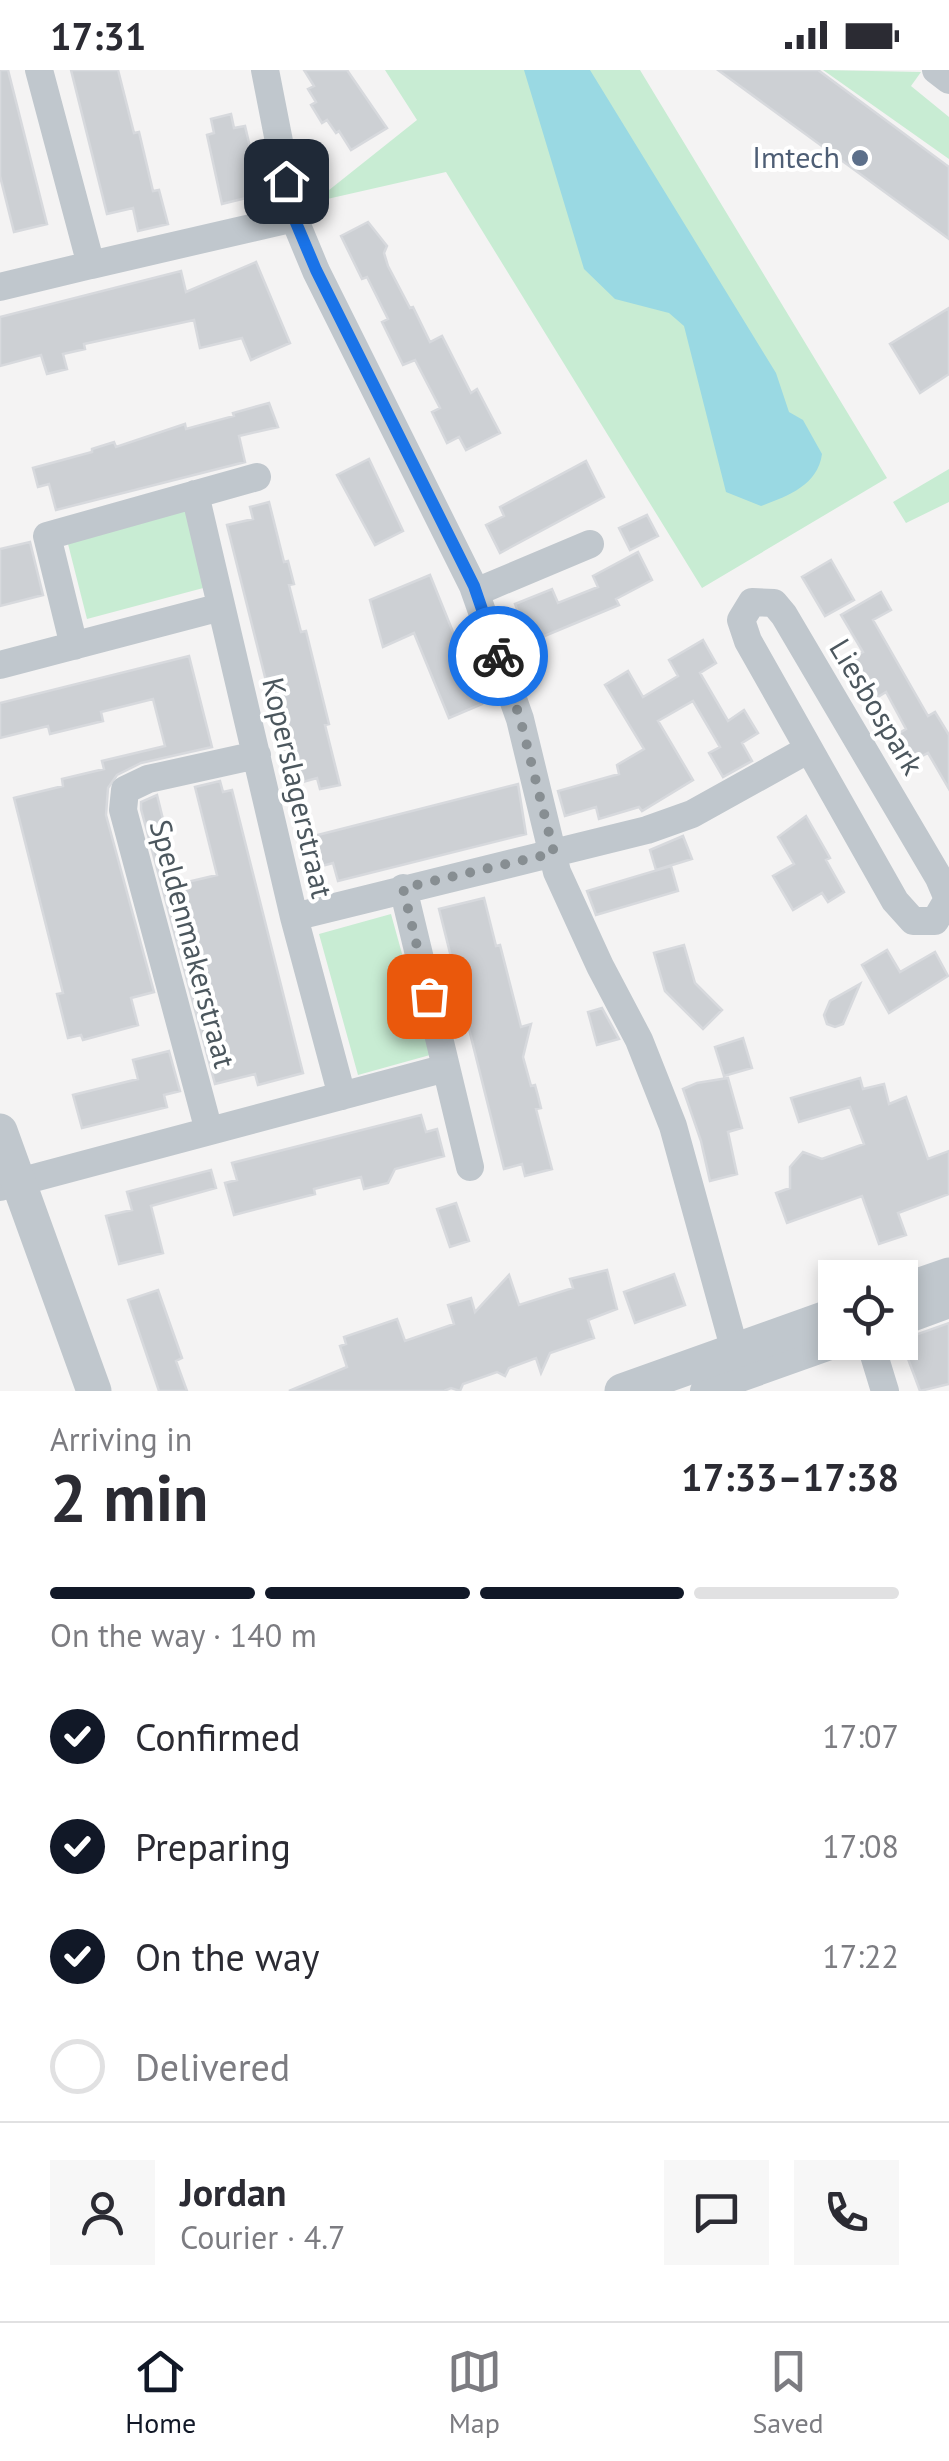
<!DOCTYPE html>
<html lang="en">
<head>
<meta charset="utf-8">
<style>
	:root { --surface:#fff; --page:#f7f7f7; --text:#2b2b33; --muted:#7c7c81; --line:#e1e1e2; --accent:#111827 }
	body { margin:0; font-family:"PT Sans",sans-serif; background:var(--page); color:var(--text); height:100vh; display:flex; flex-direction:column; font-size:38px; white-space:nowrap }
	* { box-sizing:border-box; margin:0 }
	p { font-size:32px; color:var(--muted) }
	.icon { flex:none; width:55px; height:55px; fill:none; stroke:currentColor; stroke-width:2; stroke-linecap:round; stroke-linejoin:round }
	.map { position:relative; height:1321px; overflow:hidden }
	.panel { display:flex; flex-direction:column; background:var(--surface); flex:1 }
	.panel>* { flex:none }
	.fabs { position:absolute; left:818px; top:1190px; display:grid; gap:20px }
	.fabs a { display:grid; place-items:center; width:100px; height:100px; border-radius:0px; background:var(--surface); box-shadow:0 5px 15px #0003; font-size:50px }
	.pin { position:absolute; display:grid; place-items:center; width:85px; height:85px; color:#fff; margin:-42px; border-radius:20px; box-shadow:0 5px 15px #0006 }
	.courier { position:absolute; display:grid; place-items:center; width:100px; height:100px; margin:-50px; border:8px solid #1a73e8; border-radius:50%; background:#fff; color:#222; box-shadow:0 2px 12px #0007 }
	.summary em { font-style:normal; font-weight:800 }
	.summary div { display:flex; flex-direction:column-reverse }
	.summary { display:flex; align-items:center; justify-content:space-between; height:170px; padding:0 50px }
	h1 { font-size:65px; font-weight:800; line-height:75px }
	.bar { display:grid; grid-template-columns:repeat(4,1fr); gap:15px 10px; align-content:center; height:120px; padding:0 50px }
	.bar i { height:12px; border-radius:8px; background:var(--line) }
	.bar .selected { background:var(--accent) }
	.bar p { grid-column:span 4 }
	.line { display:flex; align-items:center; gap:25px; padding:0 50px; border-top:2px solid var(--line) }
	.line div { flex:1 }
	.round { display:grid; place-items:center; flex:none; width:105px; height:105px; border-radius:0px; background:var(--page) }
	ol { padding:0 50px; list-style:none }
	li { display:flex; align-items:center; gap:30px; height:110px }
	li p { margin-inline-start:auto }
	li .icon { padding:10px; border-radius:50%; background:var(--accent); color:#fff; stroke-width:4 }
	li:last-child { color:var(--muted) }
	li i { width:55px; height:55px; border:5px solid var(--line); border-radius:50% }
	.status { display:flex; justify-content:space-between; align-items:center; height:70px; padding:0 50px; background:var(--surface); direction:ltr }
	.status svg { height:28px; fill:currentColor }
	.dock { display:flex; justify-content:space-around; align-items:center; height:140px; border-top:2px solid var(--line); background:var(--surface); font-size:28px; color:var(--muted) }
	.dock a { display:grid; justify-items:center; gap:5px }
	.dock .selected { color:var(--accent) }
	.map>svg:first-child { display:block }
	.green { fill:#c8ecd3 }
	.water { fill:#9ad9e3 }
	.building { fill:#cdd0d4; stroke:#d7d9dd; stroke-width:2.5 }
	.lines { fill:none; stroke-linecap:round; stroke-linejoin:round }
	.minor { stroke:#c0c7cd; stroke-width:28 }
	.tertiary { stroke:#c0c7cd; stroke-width:35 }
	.done { stroke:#878e92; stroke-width:10; stroke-dasharray:0 18 }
	.route { stroke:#1a73e8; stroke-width:12 }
	.service-dot { fill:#5c6f8a; stroke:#fff; stroke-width:4 }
	.labels { text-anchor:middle; stroke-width:8; stroke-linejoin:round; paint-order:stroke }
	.service-label { font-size:30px; fill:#4e5e75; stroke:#fff; text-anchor:end }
	.street-label { font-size:30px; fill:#4c575e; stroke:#fff }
</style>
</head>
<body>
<div class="status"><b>17:31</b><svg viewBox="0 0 49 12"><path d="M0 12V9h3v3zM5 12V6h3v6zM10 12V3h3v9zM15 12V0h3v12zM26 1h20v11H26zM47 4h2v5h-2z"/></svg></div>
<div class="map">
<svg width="949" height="1321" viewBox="0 0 949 1321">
	<rect width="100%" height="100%" fill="#f4f3f3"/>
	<path class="green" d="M 385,0 L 640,0 L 887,408 L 702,518 L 446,102 L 314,132 L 417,50 Z
		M 823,0 L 921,2 L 911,16 L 949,47 L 949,89 Z
		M 949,399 L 949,432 L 906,453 L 893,432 Z
		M 188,439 L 207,517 L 87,549 L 67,470 Z
		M 391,844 L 430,985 L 358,1005 L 319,864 Z"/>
	<path class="water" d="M 524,0 L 590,0 L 776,303 L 789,342 L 803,350 L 822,384 C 818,415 788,426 761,436 L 726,422 L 684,256 L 669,243 L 615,229 L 584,199 Z"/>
	<path class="building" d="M 0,0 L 8,0 L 47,154 L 14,162 L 0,106 Z
		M 71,0 L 118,0 L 134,63 L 139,62 L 153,121 L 159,120 L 168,154 L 138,161 L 133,138 L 107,144 Z
		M 304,0 L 347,0 L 387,58 L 351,80 L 339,61 L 336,63 L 327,50 L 322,53 L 311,35 L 316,32 L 308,19 L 314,16 Z
		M 718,0 L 818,0 L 949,97 L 949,169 Z
		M 231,44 L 234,58 L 245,56 L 258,111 L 247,113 L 250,127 L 222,134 L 207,65 L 214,63 L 211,49 Z
		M 368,152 L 387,176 L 384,183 L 388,196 L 410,238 L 413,237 L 430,272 L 442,266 L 471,323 L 477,319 L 500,363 L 466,380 L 459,367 L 447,373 L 432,342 L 440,338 L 415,290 L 403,295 L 382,252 L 388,249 L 367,207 L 362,209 L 341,166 Z
		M 256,192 L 290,273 L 251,290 L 242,268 L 200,278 L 194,250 L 84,274 L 85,279 L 63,284 L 67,299 L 47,304 L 41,285 L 0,296 L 0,247 L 181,201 L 186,222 Z
		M 949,238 L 949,304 L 920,323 L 890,274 Z
		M 269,333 L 278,357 L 239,366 L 245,392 L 56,440 L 49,414 L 38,417 L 33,398 L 92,382 L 92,379 L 114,372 L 116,377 L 185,354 L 186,359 L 234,346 L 233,343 Z
		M 369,389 L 403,461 L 375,475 L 337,405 Z
		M 586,391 L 604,427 L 500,483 L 486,455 L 504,446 L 500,437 Z
		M 269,432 L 284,492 L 288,491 L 294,514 L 289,515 L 301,562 L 306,561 L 329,654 L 325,655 L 340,715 L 320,719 L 317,708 L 292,715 L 227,455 L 253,449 L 250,437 Z
		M 647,445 L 658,466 L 630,480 L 619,458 Z
		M 30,472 L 43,525 L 0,536 L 0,479 Z
		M 638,482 L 652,510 L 616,529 L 619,535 L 530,572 L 515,534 L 552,519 L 558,533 L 598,517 L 593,506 Z
		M 831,490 L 854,530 L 825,546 L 802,507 Z
		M 430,505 L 482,634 L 449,648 L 414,563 L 383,577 L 370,530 Z
		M 881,522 L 891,540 L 873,550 L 928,646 L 935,642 L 949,665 L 949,719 L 928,683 L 909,693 L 894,666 L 906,659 L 886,622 L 873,630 L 850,589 L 863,582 L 841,545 Z
		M 703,570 L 716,593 L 700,603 L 728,651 L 744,640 L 758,663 L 742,673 L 752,691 L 723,707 L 709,683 L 720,677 L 693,631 L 658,651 L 693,710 L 642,741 L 639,737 L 599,749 L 596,737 L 565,746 L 558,721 L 619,704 L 617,695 L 644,679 L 605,615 L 628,601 L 643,627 L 678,606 L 669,590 Z
		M 189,586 L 212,677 L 141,693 L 117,705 L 108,718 L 106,745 L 154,922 L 131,928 L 138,955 L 83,970 L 81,965 L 68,968 L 57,924 L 63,923 L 14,728 L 63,716 L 62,709 L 104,699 L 102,691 L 165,676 L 153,629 L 101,642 L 103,651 L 50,664 L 48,656 L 0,668 L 0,633 Z
		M 220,711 L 223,722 L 232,720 L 303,1003 L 258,1015 L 255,1004 L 215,1014 L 141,739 L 141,732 L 157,725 L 179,814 L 217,805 L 195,717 Z
		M 518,714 L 526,764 L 338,811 L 333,793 L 322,796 L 314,766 Z
		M 806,746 L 830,788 L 826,790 L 844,822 L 828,832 L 822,823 L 793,840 L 773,806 L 794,794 L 778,767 Z
		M 683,766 L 692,789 L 656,800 L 650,780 Z
		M 671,796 L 678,821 L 596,845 L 587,821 Z
		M 484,828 L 496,876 L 500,875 L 521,957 L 531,954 L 523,987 L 531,1016 L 535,1015 L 538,1026 L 541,1038 L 536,1039 L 552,1099 L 525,1106 L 522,1094 L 504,1099 L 439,839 Z
		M 684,875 L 695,913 L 722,940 L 703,959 L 665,921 L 654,883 Z
		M 887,880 L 900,902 L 935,882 L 948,906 L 889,943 L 862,895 Z
		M 860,914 L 843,954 L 835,957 L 827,954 L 824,945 L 830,931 Z
		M 602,938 L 619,969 L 597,975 L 588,942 Z
		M 743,968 L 752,998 L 724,1006 L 715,977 Z
		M 169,981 L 180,1021 L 164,1025 L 167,1037 L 82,1058 L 73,1025 L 138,1009 L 133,990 Z
		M 728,1008 L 742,1058 L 728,1062 L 737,1104 L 710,1111 L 701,1071 L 683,1019 L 697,1013 Z
		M 860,1008 L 863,1019 L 884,1014 L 889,1034 L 906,1027 L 928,1089 L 949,1081 L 949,1124 L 898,1143 L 906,1165 L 879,1174 L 862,1126 L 787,1153 L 776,1123 L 790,1118 L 790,1097 L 803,1082 L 822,1089 L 864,1074 L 850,1037 L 799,1052 L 791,1028 Z
		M 421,1045 L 426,1062 L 437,1059 L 444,1086 L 395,1099 L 388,1113 L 364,1119 L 361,1107 L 314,1119 L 315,1124 L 234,1145 L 225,1113 L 237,1110 L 232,1093 Z
		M 211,1100 L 216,1118 L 151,1136 L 163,1183 L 119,1194 L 106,1146 L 132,1140 L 127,1122 Z
		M 456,1133 L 469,1171 L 450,1177 L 437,1139 Z
		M 607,1200 L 617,1239 L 588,1250 L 594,1268 L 550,1283 L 541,1303 L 536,1288 L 509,1298 L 505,1306 L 497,1302 L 463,1314 L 460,1321 L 451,1318 L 444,1321 L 289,1321 L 347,1297 L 340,1276 L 346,1274 L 344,1267 L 397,1249 L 405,1271 L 454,1254 L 448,1235 L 471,1228 L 475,1242 L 509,1205 L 519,1235 L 573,1218 L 570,1209 Z
		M 674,1204 L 685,1235 L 635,1253 L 624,1222 Z
		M 158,1220 L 182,1288 L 176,1291 L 187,1321 L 159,1321 L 128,1230 Z
		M 949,1253 L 949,1314 L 920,1321 L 901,1270 Z"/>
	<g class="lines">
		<path class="minor" d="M 39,0 L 91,195 L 294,148
			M 265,0 L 294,148 L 316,201 L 473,516 L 520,649 L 557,802 L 600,896 L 639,970 L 673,1056 L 735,1281
			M 936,0 L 949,10
			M 0,217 L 91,195
			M 195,424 L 294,847 L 342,1026
			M 476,522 L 590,474
			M 74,576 L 47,466 L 257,407
			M 0,595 L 221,537
			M 403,818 L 470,1097
			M 294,847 L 647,760 L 692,744 L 809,679 L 895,831 L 913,851 L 935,851 L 948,829 L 939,808 L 784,545 L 774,533 L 752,532 L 741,550 L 748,571 L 809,679
			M 209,1061 L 123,740 L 125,720 L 148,709 L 257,685
			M 0,1117 L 446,998
			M 900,1252 L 949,1234
			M 870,1272 L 885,1321
			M 704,1321 L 841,1272"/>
		<path class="tertiary" d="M 0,1061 L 94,1321
			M 900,1222 L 949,1205
			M 622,1321 L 835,1245"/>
	</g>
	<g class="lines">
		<path class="done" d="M 429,926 L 403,818 L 554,783 L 520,648 L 498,586"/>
		<path class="route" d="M 286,111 L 294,148 L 316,200 L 474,516 L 498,586"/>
	</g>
	<circle class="service-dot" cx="860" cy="88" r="10"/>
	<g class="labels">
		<g class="service-label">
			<text x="840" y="98">Imtech</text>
		</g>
		<g class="street-label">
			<text transform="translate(876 637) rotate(59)" y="10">Liesbospark</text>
			<text transform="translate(297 718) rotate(77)" y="10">Koperslagerstraat</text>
			<text transform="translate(192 874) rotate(75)" y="10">Speldenmakerstraat</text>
		</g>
	</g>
</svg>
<div class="fabs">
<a><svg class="icon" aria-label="locate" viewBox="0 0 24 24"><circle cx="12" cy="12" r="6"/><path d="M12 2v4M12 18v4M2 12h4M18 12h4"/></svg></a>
</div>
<div class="pin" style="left:429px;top:926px;background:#ea580c"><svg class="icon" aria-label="bag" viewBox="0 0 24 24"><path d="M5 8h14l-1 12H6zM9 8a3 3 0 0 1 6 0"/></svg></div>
<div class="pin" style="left:286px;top:111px;background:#1f2937"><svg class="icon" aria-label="home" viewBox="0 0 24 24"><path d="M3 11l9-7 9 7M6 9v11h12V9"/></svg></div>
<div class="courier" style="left:498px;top:586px"><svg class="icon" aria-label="bike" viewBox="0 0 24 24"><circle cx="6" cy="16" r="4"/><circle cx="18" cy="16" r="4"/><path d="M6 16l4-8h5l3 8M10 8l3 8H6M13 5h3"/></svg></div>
</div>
<section class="panel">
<div class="summary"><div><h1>2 min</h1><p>Arriving in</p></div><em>17:33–17:38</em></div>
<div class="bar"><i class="selected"></i><i class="selected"></i><i class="selected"></i><i></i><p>On the way · 140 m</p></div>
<ol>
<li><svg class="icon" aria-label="check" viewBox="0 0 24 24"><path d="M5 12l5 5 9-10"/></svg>Confirmed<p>17:07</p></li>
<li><svg class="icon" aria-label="check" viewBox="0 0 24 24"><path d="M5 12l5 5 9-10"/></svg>Preparing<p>17:08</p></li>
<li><svg class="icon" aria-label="check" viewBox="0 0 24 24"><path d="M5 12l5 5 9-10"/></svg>On the way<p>17:22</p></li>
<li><i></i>Delivered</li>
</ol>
<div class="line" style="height:180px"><a class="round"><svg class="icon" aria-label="person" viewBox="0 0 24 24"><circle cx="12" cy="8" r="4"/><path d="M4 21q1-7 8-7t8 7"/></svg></a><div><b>Jordan</b><p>Courier · 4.7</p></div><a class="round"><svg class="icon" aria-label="chat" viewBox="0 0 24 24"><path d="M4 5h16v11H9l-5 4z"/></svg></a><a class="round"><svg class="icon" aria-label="phone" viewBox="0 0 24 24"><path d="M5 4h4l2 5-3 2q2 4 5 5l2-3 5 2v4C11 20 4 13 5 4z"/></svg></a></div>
</section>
<nav class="dock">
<a class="selected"><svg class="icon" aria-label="home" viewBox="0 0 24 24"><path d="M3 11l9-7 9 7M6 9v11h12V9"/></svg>Home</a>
<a><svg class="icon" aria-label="map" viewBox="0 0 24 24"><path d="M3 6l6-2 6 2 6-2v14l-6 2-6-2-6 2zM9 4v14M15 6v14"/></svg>Map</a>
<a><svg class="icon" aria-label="saved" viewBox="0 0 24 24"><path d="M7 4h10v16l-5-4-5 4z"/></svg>Saved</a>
</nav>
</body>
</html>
